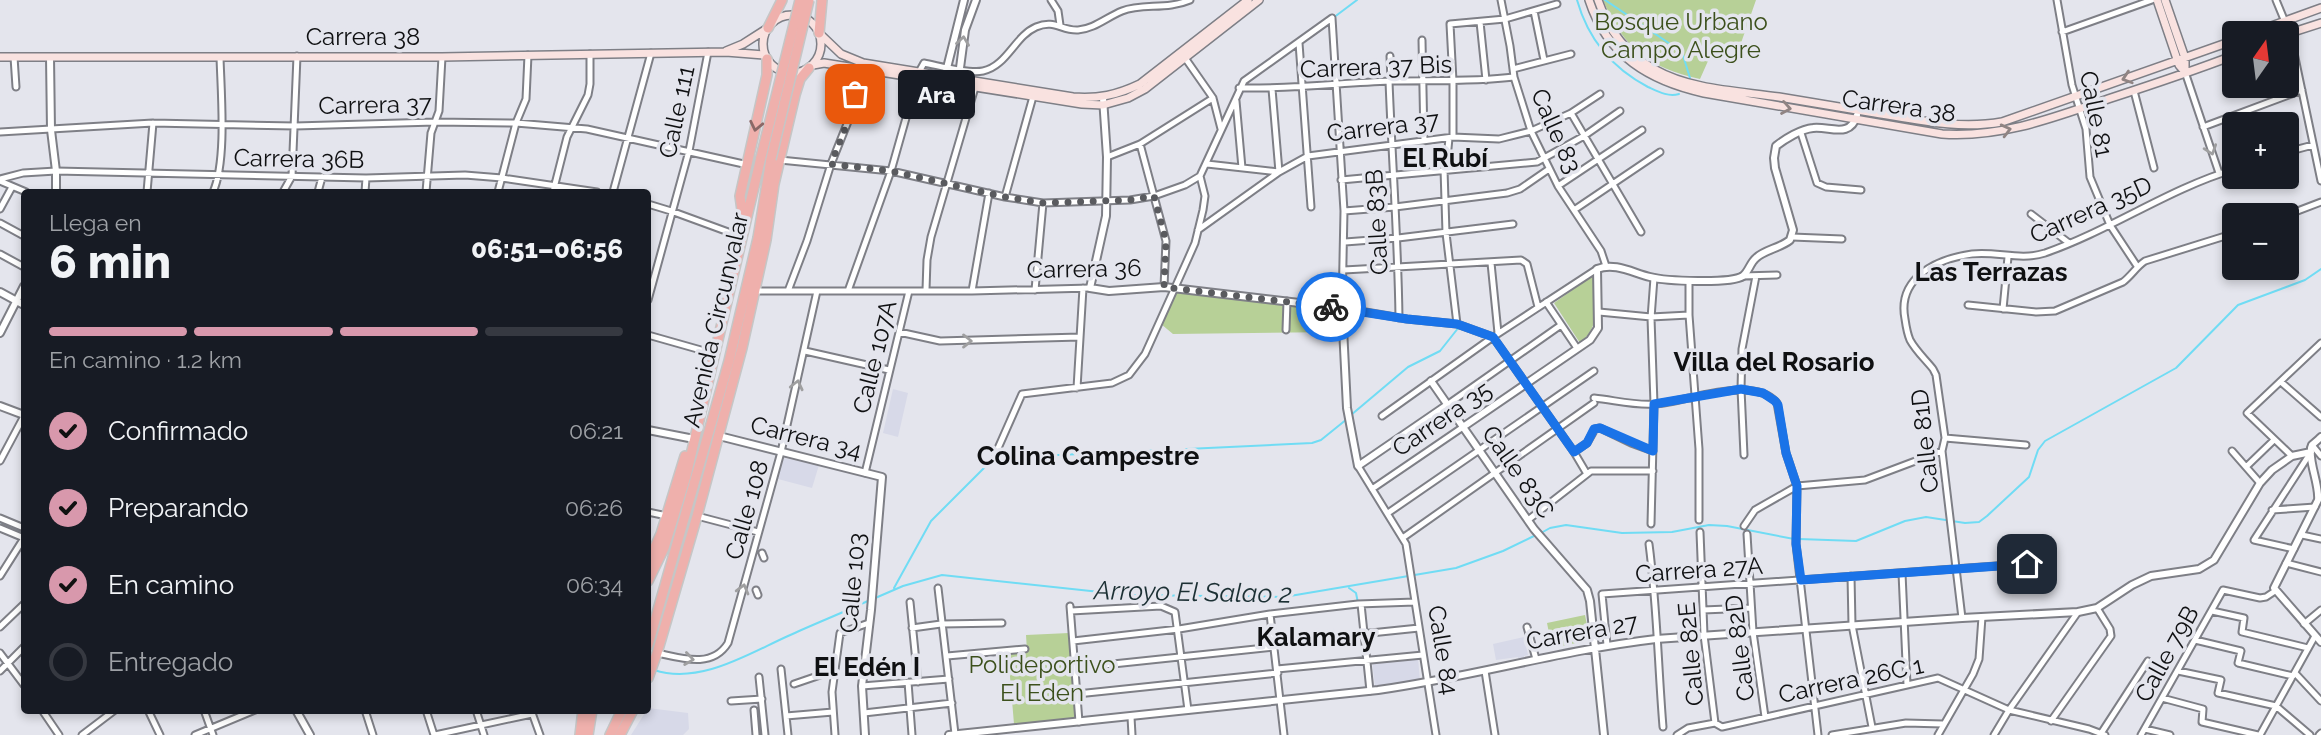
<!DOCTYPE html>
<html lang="es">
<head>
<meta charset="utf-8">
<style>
	:root { --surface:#171b24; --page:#20242c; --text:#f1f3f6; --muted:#9ea1a6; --line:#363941; --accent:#d898ac }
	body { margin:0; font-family:Raleway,sans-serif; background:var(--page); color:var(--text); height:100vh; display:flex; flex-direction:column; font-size:26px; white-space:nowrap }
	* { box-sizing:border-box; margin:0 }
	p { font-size:23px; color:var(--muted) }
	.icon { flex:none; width:38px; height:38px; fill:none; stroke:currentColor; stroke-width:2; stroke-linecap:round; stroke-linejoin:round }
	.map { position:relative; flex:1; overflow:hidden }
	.side { position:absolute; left:21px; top:189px; width:630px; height:525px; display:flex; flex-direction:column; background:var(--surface); border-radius:7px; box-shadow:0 4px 10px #0003 }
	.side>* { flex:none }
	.needle { width:46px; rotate:14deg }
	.tools { position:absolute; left:2222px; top:21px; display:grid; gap:14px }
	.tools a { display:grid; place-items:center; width:77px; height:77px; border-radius:7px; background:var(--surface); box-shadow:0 4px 10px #0003; font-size:35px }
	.pin { position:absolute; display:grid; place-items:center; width:60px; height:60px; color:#fff; margin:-30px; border-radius:14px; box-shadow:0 4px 10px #0006 }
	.courier { position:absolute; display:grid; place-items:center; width:70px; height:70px; margin:-35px; border:5px solid #1a73e8; border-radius:50%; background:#fff; color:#222; box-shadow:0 2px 9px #0007 }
	.bubble { position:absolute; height:49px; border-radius:7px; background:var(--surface); box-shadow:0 4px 10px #0003; font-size:23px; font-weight:800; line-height:49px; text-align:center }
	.headline em { font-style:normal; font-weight:800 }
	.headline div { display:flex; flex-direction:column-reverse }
	.headline { display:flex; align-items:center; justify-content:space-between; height:119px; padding:0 28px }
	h1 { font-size:46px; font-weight:800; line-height:52px }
	.bar { display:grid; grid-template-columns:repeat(4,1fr); gap:10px 7px; align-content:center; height:84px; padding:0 28px }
	.bar i { height:9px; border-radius:5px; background:var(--line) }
	.bar .current { background:var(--accent) }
	.bar p { grid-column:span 4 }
	ol { padding:0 28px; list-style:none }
	li { display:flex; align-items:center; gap:21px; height:77px }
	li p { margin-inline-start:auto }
	li .icon { padding:7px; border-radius:50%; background:var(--accent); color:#111; stroke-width:4 }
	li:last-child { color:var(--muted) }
	li i { width:38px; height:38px; border:4px solid var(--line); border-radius:50% }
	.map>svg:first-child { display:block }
	.built { fill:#d7d9e8 }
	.green { fill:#b7d097 }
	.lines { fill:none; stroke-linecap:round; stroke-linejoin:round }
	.stream { stroke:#70dcf4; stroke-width:2 }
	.minor-casing { stroke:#7e7f86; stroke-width:9 }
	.tertiary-casing { stroke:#7e7f86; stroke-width:10 }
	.secondary-casing { stroke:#7e7f86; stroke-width:10 }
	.trunk-casing { stroke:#c5c6c6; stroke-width:12 }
	.minor { stroke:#fff; stroke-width:5 }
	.tertiary { stroke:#fff; stroke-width:6 }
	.secondary { stroke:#f9e2e0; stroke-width:7 }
	.trunk { stroke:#efb0ac; stroke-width:9 }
	.trunk-bridge-casing { stroke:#c5c6c6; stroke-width:12; stroke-linecap:butt }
	.trunk-bridge { stroke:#efb0ac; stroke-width:9 }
	.oneway { stroke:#9f9fa0 }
	.oneway2 { stroke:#908483 }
	.oneway3 { stroke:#8a6867 }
	.done { stroke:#5a5b5f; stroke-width:7; stroke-dasharray:0 12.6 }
	.route { stroke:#1a73e8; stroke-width:9 }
	.labels { text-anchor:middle; stroke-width:7; stroke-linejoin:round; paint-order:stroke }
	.park-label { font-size:24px; fill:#3c501c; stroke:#e4e5ed }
	.street-label { font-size:24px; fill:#0f1012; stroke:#e4e5ed }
	.neighbourhood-label { font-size:26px; font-weight:bold; fill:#0f1012; stroke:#e4e5ed }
	.water-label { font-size:26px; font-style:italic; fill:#1c3034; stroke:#e4e5ed }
</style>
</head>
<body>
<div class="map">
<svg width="2321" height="735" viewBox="0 0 2321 735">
	<rect width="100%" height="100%" fill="#e4e5ed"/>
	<path class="built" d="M 893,389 L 908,393 L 898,437 L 883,433 Z
		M 784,458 L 819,465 L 812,488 L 778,479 Z
		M 1524,637 L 1528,655 L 1524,656 L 1525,660 L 1519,661 L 1518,657 L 1496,660 L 1493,644 Z
		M 1418,658 L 1420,681 L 1375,686 L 1372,661 Z
		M 648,708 L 688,713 L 689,729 L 683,735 L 631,735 Z"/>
	<path class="green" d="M 1603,0 L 1756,0 L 1741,43 L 1708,61 L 1700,79 C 1648,67 1624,49 1603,0 Z
		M 1592,276 L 1595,276 C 1595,303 1602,325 1580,343 L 1554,303 Z
		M 1176,291 L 1337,310 L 1338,332 L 1173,334 L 1161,324 Z
		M 1585,615 L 1590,640 L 1552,648 L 1547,623 Z
		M 1069,633 L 1076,719 L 1014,724 L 1008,653 L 1027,651 L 1026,635 Z"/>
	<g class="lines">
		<path class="stream" d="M 1577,0 C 1588,39 1612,68 1648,87 C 1659,92 1668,97 1679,94
			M 1605,0 L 1682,52 L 1690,78
			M 1333,18 L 1357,0
			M 1351,415 L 1408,367 L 1440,351 L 1459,327
			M 0,522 L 24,532
			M 1541,533 L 1550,528 L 1566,525 L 1622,533 L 1672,532 L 1709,525 L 1727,526 L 1794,539
			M 1799,539 L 1856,541 L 1905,521 L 1926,517 L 1965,523 L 1979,522 L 1987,516 L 2029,477 L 2038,450 L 2045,441 L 2176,368 L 2238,305 L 2305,280 L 2321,269
			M 894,588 L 931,521 L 989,463 L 1014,457 L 1312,443 L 1321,440 L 1347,419
			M 1349,588 L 1356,593 L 1358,603
			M 873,599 L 903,586 L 942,575 L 1128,595 L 1284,597 L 1456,568 L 1503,551 L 1536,535
			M 654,670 C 700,685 748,654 788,636 C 814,624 842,613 868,601"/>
		<g class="minor-casing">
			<path id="minor" d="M 1051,0 L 1058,11 L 1060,25
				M 1501,0 L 1510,46 L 1514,77 L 1531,131 L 1558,186 L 1601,251 L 1606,266
				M 2057,0 L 2072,85 L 2086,129 L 2090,177 L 2110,225 L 2137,266
				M 2276,0 L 2290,34 L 2321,181
				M 1534,11 L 1544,60
				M 1332,18 L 1344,211 L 1342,308 L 1407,319 L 1457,324 L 1493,337 L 1574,452 L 1587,474
				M 1480,22 L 1486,80
				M 2062,32 L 2152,0
				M 1422,40 L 1424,140
				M 1299,43 L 1311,207
				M 1183,55 L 1213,98 L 1221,129
				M 1390,56 L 1391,81
				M 14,57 L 16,87
				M 1513,69 L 1571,54
				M 2185,72 L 2219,173
				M 1389,81 C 1392,160 1398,239 1399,318
				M 1239,88 C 1290,89 1340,83 1390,81 C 1431,80 1472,82 1514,77
				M 2134,91 L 2154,168
				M 1236,101 L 1242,168
				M 1571,113 L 1641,232
				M 2203,127 L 2302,90
				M 0,132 L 153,123 L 295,126 L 435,122 L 516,123 L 587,129 L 748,165
				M 1801,133 L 1817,183 L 1826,187 L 1861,190
				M 1453,137 L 1453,81 L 1450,24 L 1505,19 L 1557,4
				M 1140,144 L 1166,241 L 1164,287
				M 2287,152 L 2313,145
				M 1107,157 L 1140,144 L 1213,98
				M 780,160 L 891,171 L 1005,197 L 1043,203 L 1130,200 L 1154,196 L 1185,185 L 1200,176 L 1244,81 L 1332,18
				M 1207,164 L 1279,172 L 1308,156 L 1453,137 L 1499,139 L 1531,131 L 1571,113 L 1600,94
				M 1444,169 L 1446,233 L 1457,324
				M 1446,169 L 1449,138
				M 0,179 L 23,173 L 56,171 L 366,178 L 465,175 L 502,178 L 597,192
				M 1341,180 L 1537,162 L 1584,136 L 1620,111
				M 0,181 L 26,192
				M 1558,186 L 1642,130
				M 147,192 L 153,123
				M 213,192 C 227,161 221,93 220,57
				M 283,192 L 292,176 L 297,56
				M 318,192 L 322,177
				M 365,192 L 366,178
				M 426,192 L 431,133 L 439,111 L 442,57
				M 498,192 L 516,123 L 526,99 L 528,55
				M 553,192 L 567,137 L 588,95 L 590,84 L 590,54
				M 613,192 L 651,53
				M 1005,197 L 1034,93
				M 648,204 L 671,211 L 742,237
				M 0,209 L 12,187
				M 1574,210 L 1660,152
				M 1344,211 L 1395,207 L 1507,193 L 1520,189 L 1549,169
				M 2031,214 L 2069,243
				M 2287,215 L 2321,202
				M 0,223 L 24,236
				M 1198,230 L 1279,172 L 1272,89
				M 1792,237 L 1842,239
				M 1345,242 L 1398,238 L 1513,224
				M 0,254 L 24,267
				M 1491,263 L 1498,333
				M 1344,270 L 1521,260 L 1527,264 L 1538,307
				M 1742,276 L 1777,275
				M 1689,281 L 1689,315 L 1699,449 L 1699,520
				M 926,290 L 927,260 L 931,237 L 976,84
				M 1035,290 L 1043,203
				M 756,291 L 972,291 L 1090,288
				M 788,291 L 807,241 L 831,164 L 849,119 L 861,68
				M 848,291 L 891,171 L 919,72 L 924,63 C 940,66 968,74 983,71 C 1007,66 1015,36 1036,27 C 1055,19 1061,31 1078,30 C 1094,29 1107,17 1122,11 C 1142,3 1167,10 1190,0
				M 972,291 L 989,193
				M 648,300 L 689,151 L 708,52
				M 1546,302 L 1577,348
				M 1968,305 L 2036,312 L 2055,311 L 2123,282 C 2132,275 2136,267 2145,261 L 2235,233
				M 2003,309 L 2008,257
				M 1599,312 L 1651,317 L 1689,315
				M 1286,330 L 1287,301
				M 899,332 L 940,341 L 1080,337
				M 648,335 L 715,354
				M 805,351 L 889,370
				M 2281,382 L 2321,417
				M 1077,388 L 1083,288
				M 1594,398 C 1614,400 1636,406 1655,404 C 1687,402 1753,374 1777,403 L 1786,453 L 1797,486 L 1796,544 L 1818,735
				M 1447,405 L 1561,325
				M 1382,416 L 1493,337 L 1597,269
				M 1945,438 L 2026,445
				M 2312,445 L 2321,456
				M 2232,451 L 2260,483
				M 1574,452 L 1587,443 L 1595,429 L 1600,428 L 1631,443 L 1653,451
				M 995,455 L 1022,394 L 1112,383 L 1129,375 L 1145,354 L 1187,261 L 1195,243 L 1203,210 L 1205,196 L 1200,176
				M 1744,455 L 1741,389 L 1742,349 L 1756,276
				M 2292,456 L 2247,413 L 2321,343
				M 0,461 L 24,416
				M 1358,466 L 1406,544 L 1436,735
				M 2247,466 L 2274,440
				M 865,473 L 909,291
				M 1372,489 L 1463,427
				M 2272,510 L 2315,507
				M 648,512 L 667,516
				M 1388,513 L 1594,371
				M 697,516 L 758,532
				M 0,518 L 24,528
				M 1528,520 L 1591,471 L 1653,471
				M 1651,524 L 1654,404 L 1651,318 L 1654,278
				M 1744,526 L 1755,510 L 1797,486 L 1865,480 L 1942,451
				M 0,528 L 24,538
				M 1700,532 L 1704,635 L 1715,723 L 1722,727
				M 1747,534 L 1753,632 L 1765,717
				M 2302,535 L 2321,539
				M 1404,537 L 1594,403
				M 1649,544 C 1657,605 1658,666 1663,727
				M 2294,549 L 2254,540 L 2311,452
				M 762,553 L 764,558
				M 2286,563 L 2321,572
				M 1902,573 L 1907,685
				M 0,576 L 24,538
				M 1851,576 L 1852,625 L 1872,727
				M 938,588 L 955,734
				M 756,590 L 758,595
				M 910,602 L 918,682
				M 1361,604 L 1370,691
				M 1070,606 L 1079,722
				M 1703,610 L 1751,608
				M 1071,611 L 1161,606 L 1175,612 L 1188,710
				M 2212,611 L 2244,618 L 2242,632 L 2308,648
				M 1270,614 L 1284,735
				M 1962,618 L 1942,451 L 1945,438 L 1936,375 L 1933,369 C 1925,359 1916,351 1910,340 C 1907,333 1906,326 1905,319 C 1897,278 1936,259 1972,254 C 1997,251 2020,261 2045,253 C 2111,230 2168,189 2235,169
				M 2304,624 L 2321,610
				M 0,627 L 24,604
				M 1527,627 L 1536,659
				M 912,628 L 941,624 L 1002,623
				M 2195,640 L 2241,651 L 2238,663 L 2293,676
				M 1073,641 L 1179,629 L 1270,614 L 1358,604 L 1415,602
				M 1274,643 L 1419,628
				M 1607,645 L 1602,594 L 2050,562
				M 0,653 L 24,685
				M 657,653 C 681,658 712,669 728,643 L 781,452 L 817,291
				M 947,656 L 1025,649
				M 1075,668 L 1274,647
				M 781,669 L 788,735
				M 1277,669 L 1423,655
				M 0,671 L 24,647
				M 1485,671 L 1495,735
				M 2178,671 L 2221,680 L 2218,693 L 2276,706 L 2310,735
				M 2295,673 L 2321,701
				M 759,677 L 765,735
				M 908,682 L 912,735
				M 794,684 L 835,670
				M 862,686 L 949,679
				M 1077,694 L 1278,673
				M 2162,698 L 2203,709 L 2202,722 L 2258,735
				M 731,701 L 762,699
				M 42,710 L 59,735
				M 148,710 L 160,735
				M 204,710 L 213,735
				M 365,710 L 373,735
				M 426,710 L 434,735
				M 476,710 L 484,735
				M 531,710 L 540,735
				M 754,710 L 756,735
				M 864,713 L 952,703
				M 786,716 L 833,712
				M 1131,717 L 1132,735
				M 2051,721 L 2111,636 L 2110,629 L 2097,608
				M 1722,727 L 1938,678 L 2009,710 L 2089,729 L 2105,735
				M 2145,729 L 2170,735
				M 82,735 L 115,710
				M 195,735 L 255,710
				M 435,735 L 532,714
				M 835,735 L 832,692 L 840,633 L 869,623
				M 1677,735 L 1688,728 L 1715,723
				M 1832,735 L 1906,723 L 1943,724
				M 1938,735 L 1973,674 L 1979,659 L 1982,617
				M 1994,735 L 2009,710 L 2078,612
				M 2100,735 L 2148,661
				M 2141,735 L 2223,590 L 2260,598 L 2266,597 L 2275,591
				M 2260,735 L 2315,636
				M 2319,735 L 2321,733"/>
		</g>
		<g class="tertiary-casing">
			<path id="tertiary" d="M 50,57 L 51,130 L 56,171 L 56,192
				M 944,80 L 964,0
				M 958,83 L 965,30 L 976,0
				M 1103,98 L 1107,157 L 1106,216 L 1090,288 L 1109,291 L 1164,287 L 1342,308 L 1347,408 L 1358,466 L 1447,405
				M 0,292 L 24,305
				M 0,333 L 24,286
				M 1431,381 L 1534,529 L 1587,590 L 1590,601 L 1604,735
				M 0,406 L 24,415
				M 1463,427 L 1590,340 L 1598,328 L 1597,269 C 1615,262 1633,273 1650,277 C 1665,281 1731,284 1743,276 C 1749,271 1750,263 1756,258 C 1764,250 1780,248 1790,240 L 1793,230 L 1775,168 L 1774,158 L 1776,146 C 1785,139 1801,129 1813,128 C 1830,126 1850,139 1857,115
				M 648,430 L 694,439
				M 719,436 L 882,477 L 871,610 L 862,686 L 865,735
				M 2321,437 C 2320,438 2312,445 2312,445 C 2306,456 2320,485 2318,500 L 2274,588 L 2321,642
				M 296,710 L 310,735
				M 949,735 L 1378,690 C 1471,677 1562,650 1656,639 L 1962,618 L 2078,612 L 2097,608 L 2132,585 L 2151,576 L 2199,569 L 2214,560 L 2260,483 L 2272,470 L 2292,456 L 2311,452"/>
		</g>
		<g class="secondary-casing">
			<path id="secondary" d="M 1589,0 C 1607,56 1650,81 1704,93 L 1942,134 C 2000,138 2053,118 2108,99 C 2151,85 2193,71 2235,55
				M 1598,0 C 1608,30 1627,54 1654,69 C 1691,90 1738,91 1779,97 C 1809,102 1839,107 1869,112 C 1914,119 1957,130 2002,122 L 2235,40
				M 2157,0 L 2179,65 L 2185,72
				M 2165,0 L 2185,58 L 2185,72
				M763 44a29 29 0 1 1 58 0a29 29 0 1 1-58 0Z
				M 819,33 L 841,54 L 863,63 L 1073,97 C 1098,99 1117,95 1140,84 L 1248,0
				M 2252,33 L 2321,8
				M 2287,34 L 2321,23
				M 726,51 L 743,44 L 768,28
				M 0,57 L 442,57 L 726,52 L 764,55
				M 813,65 L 824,63 L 1082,104 L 1103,105 L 1128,98 L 1145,89 L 1259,0"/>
		</g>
		<g class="trunk-casing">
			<path id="trunk" d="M 768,28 L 782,0
				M 819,33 L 822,0
				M 744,225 L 740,196 L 767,75 L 767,59
				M 648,562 L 661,534 L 685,456
				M 648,581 L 664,548 L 686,476 L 761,157
				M 648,645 L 729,361 L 758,238 L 771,159
				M 648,678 L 657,653 L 697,516 L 742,348 L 766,240 L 774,184 L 795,95 L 800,79 L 809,68
				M 580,735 L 583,710
				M 588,735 L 592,710
				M 610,735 L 622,710
				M 620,735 L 633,710"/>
		</g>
		<use href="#minor" class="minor"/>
		<use href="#tertiary" class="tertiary"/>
		<use href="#secondary" class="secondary"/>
		<use href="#trunk" class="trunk"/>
		<g class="trunk-bridge-casing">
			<path id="trunk-bridge" d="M 761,157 L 800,0
				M 771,159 L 809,0"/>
		</g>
		<use href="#trunk-bridge" class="trunk-bridge"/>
	</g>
	<defs><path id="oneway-chevron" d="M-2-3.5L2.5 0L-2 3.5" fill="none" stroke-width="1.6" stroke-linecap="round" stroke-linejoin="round" transform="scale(1.75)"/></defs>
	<g class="oneway">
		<use href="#oneway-chevron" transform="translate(963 41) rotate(-82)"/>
		<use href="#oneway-chevron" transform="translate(2211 150) rotate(71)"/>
		<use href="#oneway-chevron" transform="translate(967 341)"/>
		<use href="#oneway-chevron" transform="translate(797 385) rotate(-77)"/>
		<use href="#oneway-chevron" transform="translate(743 589) rotate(-75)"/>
		<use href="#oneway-chevron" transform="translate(689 659) rotate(8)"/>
	</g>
	<g class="oneway2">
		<use href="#oneway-chevron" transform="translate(2127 78) rotate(162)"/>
		<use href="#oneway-chevron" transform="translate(1786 108) rotate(10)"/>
		<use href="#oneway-chevron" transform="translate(2006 130) rotate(-14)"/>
	</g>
	<use class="oneway3" href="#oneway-chevron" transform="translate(756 126) rotate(102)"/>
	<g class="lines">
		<path class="done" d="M 855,94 L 849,119 L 831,164 L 891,171 L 1005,197 L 1043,203 L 1130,200 L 1154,196 L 1166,241 L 1164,287 L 1331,307"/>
		<path class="route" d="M 1331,307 L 1407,319 L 1457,324 L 1493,337 L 1574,452 L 1587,443 L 1594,429 L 1600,428 L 1653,451 L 1654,404 L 1741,389 L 1763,393 L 1775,401 L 1778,405 L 1786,453 L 1797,486 L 1796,544 L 1801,580 L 2027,564"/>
	</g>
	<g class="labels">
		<g class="park-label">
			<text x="1681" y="30">Bosque Urbano<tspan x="1681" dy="28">Campo Alegre</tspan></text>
			<text x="1042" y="673">Polideportivo<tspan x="1042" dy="28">El Eden</tspan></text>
		</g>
		<g class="street-label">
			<text x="363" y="45">Carrera 38</text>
			<text transform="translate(1376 67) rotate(-2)" y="8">Carrera 37 Bis</text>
			<text transform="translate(375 105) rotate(-1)" y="8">Carrera 37</text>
			<text transform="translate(1899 106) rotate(8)" y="8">Carrera 38</text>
			<text transform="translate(677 112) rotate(-78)" y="8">Calle 111</text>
			<text transform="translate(2096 114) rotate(79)" y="8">Calle 81</text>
			<text transform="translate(1383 127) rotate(-7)" y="8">Carrera 37</text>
			<text transform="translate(1556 131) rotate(66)" y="8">Calle 83</text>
			<text transform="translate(299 159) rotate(1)" y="8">Carrera 36B</text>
			<text transform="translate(2091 210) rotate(-24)" y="8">Carrera 35D</text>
			<text transform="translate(1377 222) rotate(-93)" y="8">Calle 83B</text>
			<text transform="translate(1084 269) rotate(-1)" y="8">Carrera 36</text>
			<text transform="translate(716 320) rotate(-77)" y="8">Avenida Circunvalar</text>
			<text transform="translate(875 357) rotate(-76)" y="8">Calle 107A</text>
			<text transform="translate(1442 419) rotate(-34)" y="8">Carrera 35</text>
			<text transform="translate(806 438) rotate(14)" y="8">Carrera 34</text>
			<text transform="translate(1925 441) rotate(-96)" y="8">Calle 81D</text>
			<text transform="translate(1518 472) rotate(55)" y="8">Calle 83C</text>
			<text transform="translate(747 510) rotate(-74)" y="8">Calle 108</text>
			<text transform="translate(1699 570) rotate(-4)" y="8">Carrera 27A</text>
			<text transform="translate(853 583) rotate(-85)" y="8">Calle 103</text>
			<text transform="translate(1582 632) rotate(-10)" y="8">Carrera 27</text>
			<text transform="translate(1740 648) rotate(-97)" y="8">Calle 82D</text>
			<text transform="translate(1443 650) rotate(81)" y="8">Calle 84</text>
			<text transform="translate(1691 654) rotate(-95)" y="8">Calle 82E</text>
			<text transform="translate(2167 654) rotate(-61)" y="8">Calle 79B</text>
			<text transform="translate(1851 680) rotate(-12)" y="8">Carrera 26C 1</text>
		</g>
		<g class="neighbourhood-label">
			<text x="1445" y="167">El Rubí</text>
			<text x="1991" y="281">Las Terrazas</text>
			<text x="1774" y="371">Villa del Rosario</text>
			<text x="1088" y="465">Colina Campestre</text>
			<text x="1316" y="646">Kalamary</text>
			<text x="867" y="676">El Edén I</text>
		</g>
		<g class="water-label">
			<text transform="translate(1193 592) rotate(1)" y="9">Arroyo El Salao 2</text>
		</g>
	</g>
</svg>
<div class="tools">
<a><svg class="needle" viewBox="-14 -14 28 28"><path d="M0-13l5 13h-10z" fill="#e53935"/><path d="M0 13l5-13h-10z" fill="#9ea1a6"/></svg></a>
<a>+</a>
<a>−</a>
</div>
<div class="pin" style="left:855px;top:94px;background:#ea580c"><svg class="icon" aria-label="bag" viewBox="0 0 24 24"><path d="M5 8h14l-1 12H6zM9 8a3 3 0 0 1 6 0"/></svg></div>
<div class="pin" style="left:2027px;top:564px;background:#1f2937"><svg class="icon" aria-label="home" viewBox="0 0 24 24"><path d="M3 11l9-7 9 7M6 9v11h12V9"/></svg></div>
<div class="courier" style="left:1331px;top:307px"><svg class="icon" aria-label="bike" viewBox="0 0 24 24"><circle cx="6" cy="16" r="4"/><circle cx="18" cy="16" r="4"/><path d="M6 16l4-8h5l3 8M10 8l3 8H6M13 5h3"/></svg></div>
<div class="bubble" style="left:898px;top:70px;width:77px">Ara</div>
<section class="side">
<div class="headline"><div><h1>6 min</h1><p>Llega en</p></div><em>06:51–06:56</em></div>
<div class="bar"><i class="current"></i><i class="current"></i><i class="current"></i><i></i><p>En camino · 1.2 km</p></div>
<ol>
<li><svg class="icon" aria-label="check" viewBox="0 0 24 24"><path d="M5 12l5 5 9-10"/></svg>Confirmado<p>06:21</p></li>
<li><svg class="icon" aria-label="check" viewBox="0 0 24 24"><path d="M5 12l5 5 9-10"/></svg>Preparando<p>06:26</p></li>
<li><svg class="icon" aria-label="check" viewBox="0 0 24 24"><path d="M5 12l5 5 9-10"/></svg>En camino<p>06:34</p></li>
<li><i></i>Entregado</li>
</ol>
</section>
</div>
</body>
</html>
